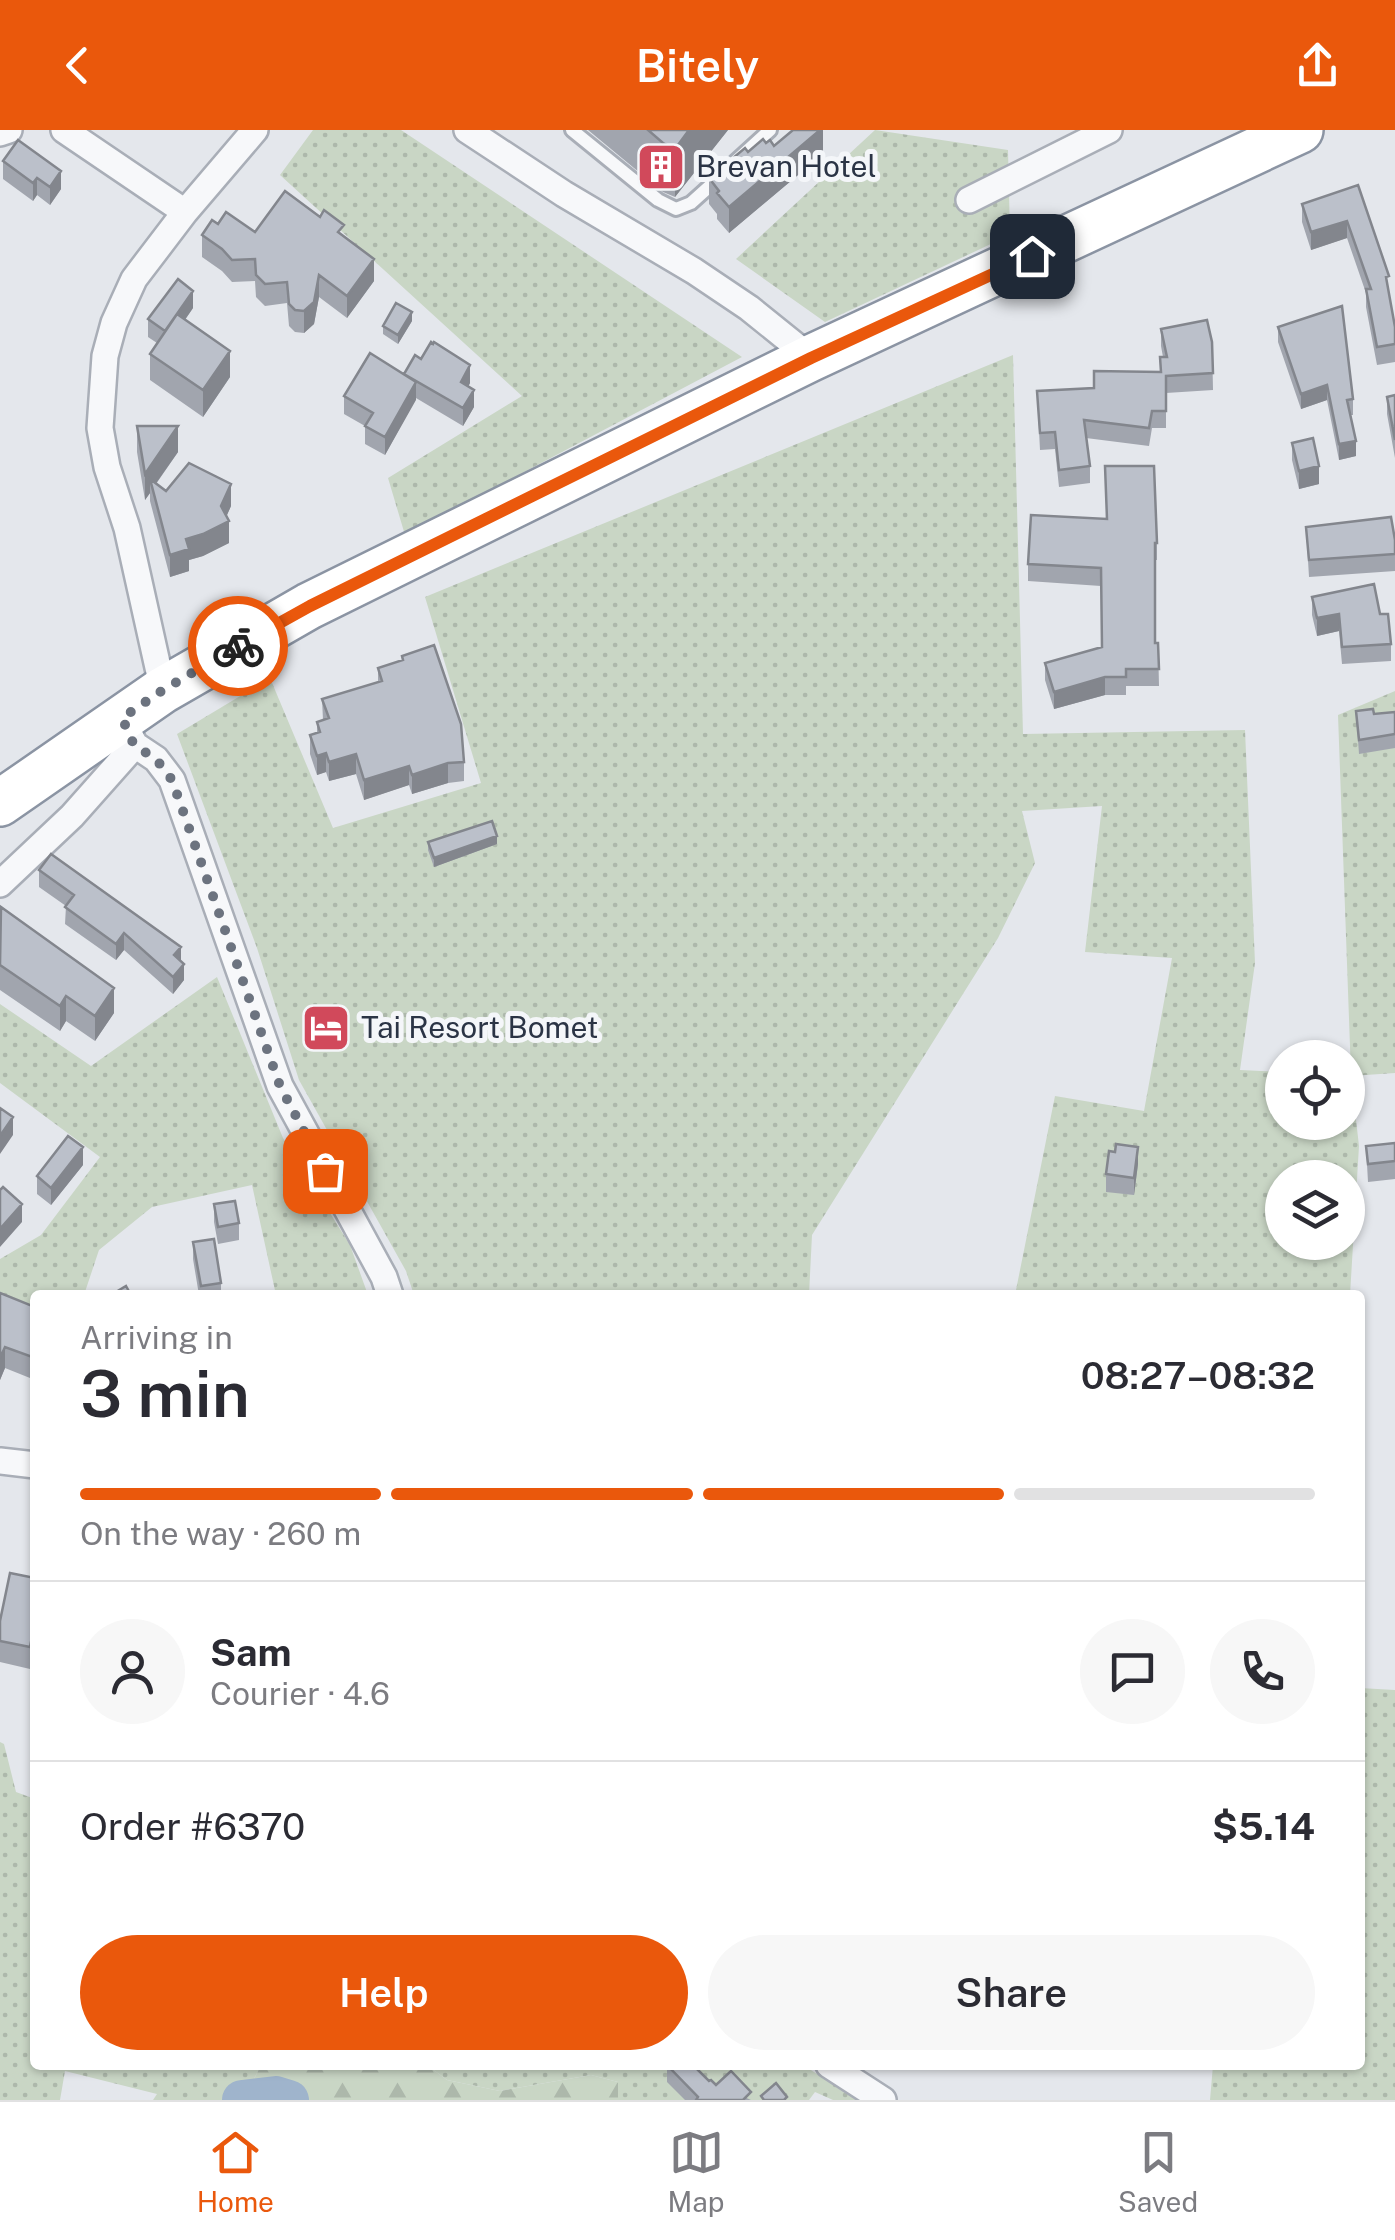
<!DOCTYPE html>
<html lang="en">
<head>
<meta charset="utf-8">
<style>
	:root { --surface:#fff; --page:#f7f7f7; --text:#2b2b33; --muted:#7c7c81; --line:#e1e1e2; --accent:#ea580c }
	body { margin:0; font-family:"Public Sans",sans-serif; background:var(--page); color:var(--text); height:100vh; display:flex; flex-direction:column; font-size:38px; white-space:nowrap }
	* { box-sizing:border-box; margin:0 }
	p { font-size:32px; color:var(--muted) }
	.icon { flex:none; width:55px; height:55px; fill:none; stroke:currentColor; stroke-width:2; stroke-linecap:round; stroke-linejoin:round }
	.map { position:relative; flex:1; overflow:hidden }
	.details { position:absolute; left:30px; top:1160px; width:1335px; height:780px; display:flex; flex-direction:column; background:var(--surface); border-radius:10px; box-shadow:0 2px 8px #0004 }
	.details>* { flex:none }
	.buttons { position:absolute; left:1265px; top:910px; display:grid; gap:20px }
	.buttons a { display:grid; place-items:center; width:100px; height:100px; border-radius:50%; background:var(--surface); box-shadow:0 2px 8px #0004; font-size:50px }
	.pin { position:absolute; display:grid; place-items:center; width:85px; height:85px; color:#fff; margin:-42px; border-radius:20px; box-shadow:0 5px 15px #0006 }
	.courier { position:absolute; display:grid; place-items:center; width:100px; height:100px; margin:-50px; border:8px solid #ea580c; border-radius:50%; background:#fff; color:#222; box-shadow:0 2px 12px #0007 }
	.headline em { font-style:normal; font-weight:600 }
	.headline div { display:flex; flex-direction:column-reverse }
	.headline { display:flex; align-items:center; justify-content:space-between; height:170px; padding:0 50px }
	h1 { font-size:65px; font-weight:600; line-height:75px }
	.bar { display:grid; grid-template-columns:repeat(4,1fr); gap:15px 10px; align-content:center; height:120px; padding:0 50px }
	.bar i { height:12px; border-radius:8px; background:var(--line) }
	.bar .active { background:var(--accent) }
	.bar p { grid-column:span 4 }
	.line { display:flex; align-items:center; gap:25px; padding:0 50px; border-top:2px solid var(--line) }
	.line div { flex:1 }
	.round { display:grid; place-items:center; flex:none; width:105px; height:105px; border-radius:52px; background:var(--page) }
	.primary-button { display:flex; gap:20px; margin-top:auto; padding:20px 50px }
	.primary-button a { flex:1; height:115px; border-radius:60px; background:var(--accent); color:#fff; font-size:40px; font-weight:600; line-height:115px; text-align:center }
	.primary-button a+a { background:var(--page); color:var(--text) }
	header { display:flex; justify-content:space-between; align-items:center; height:130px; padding:0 50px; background:var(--accent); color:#fff; font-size:45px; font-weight:600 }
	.tabs { display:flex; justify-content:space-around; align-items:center; height:140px; border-top:2px solid var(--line); background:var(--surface); font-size:28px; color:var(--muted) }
	.tabs a { display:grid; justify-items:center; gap:5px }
	.tabs .active { color:var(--accent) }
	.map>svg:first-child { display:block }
	.grass { fill:url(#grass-dots); fill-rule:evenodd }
	.forest { fill:url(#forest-firs) }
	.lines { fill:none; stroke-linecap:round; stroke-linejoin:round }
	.river { stroke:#9fb4cc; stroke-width:40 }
	.lane-casing { stroke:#a9aeb7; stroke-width:18 }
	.street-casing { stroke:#a9aeb7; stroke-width:30 }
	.highway-casing { stroke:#8b94a3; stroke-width:50 }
	.lane { stroke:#f7f8fa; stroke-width:12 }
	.street { stroke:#f7f8fa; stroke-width:25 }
	.highway { stroke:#fff; stroke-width:45 }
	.wall { fill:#a1a5ae }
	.shaded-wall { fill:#83868d }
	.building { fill:#bbc0ca; stroke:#83868d; stroke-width:2.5 }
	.done { stroke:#6c737f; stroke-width:10; stroke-dasharray:0 18 }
	.route { stroke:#ea580c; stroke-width:12 }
	.labels { text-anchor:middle; stroke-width:10; stroke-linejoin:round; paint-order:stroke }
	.poi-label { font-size:30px; fill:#2b3445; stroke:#f4f6f9; text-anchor:start }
</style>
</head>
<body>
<header><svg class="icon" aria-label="back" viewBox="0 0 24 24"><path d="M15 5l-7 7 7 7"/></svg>Bitely<svg class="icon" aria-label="share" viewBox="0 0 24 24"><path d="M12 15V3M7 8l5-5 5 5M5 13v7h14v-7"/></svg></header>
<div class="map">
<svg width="1395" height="1970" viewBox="0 0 1395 1970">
	<defs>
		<pattern id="grass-dots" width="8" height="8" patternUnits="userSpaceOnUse" patternTransform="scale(2.5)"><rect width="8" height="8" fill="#c9d6c5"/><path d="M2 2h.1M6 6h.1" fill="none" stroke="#adb8ab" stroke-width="1.8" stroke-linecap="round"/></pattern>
		<pattern id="forest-firs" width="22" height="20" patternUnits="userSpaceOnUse" patternTransform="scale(2.5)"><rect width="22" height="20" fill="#c9d6c5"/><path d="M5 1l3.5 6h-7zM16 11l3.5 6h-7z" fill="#adb8ab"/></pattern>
	</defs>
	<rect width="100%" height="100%" fill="#e4e7ec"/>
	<path class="grass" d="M 313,0 L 401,0 L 742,227 L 405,405 L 388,348 L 522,266 L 280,45 Z
		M 875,0 L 1008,20 L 1010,105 L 825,192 L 736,129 Z
		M 1013,225 L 1023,604 L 1245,600 L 1255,833 L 1240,940 L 1282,942 L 1282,992 L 1348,992 L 1348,945 L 1351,944 L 1338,585 L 1395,561 L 1395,943 L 1351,946 L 1359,1016 L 1350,1165 L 1015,1165 L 1055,966 L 1144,981 L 1172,828 L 1085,822 L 1102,676 L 1022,681 L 1035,733 L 998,808 L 812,1105 L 809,1165 L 414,1165 L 406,1141 L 299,950 L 257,818 L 177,604 L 270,548 L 333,698 L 481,653 L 425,467 ZM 1282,1048 L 1348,1048 L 1348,1112 L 1282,1112 Z
		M 217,847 L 283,1008 L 350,1115 L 368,1165 L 276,1165 L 252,1055 L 152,1077 L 99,1120 L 84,1165 L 35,1165 L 35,1189 L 0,1174 L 0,1129 L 41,1105 L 100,1027 L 0,953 L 0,874 L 91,936 Z
		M 1360,1558 L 1395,1560 L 1395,1970 L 1210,1970 L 1213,1935 L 1360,1935 Z
		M 0,1612 L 4,1614 L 16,1662 L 35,1669 L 35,1935 L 261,1935 L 253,1951 L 262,1970 L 153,1970 L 157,1964 L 65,1941 L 60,1970 L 0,1970 Z
		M 427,1935 L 803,1935 L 858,1970 L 833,1970 L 815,1962 L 809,1970 L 618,1970 L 618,1952 L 591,1945 L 500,1961 L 447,1950 Z"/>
	<path class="forest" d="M 261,1935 L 427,1935 L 447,1950 L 500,1961 L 591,1945 L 618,1952 L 618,1970 L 262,1970 L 253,1951 Z"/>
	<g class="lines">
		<path class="river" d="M 242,1970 L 276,1966 L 289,1970"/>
		<g class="lane-casing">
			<path id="lane" d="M 572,0 L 658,70 L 676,79 L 691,73 L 721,46
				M 735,32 L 770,0"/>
		</g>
		<g class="street-casing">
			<path id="street" d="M 64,0 L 185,82
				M 467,0 L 564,64 L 694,141 L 749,178 L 811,228
				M 0,3 L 9,0
				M 969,70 L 1109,0
				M 163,560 L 127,398 L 107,337 L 100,298 L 105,226 L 114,193 L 134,149 L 185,82 L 255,0
				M 121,588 L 135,615 L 156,629 L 172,650 L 280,956 L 384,1147 L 390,1165
				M 0,754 L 72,686 L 135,615
				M 0,1331 L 35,1335
				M 829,1935 L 883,1970"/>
		</g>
		<g class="highway-casing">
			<path id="highway" d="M 0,673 L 163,560 L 309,476 L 811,228 L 1300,0"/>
		</g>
		<use href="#lane" class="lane"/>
		<use href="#street" class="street"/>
		<use href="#highway" class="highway"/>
	</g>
	<path class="wall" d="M 588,0 L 728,0 L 675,67 L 663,62 Z
		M 823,0 L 823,24 L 729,103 L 717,89 L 717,84 L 709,74 L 709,48 L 748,22 L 766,13 L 774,16 Z
		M 3,31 L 61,59 L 50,75 L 37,65 L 33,71 L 3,49 Z
		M 1358,55 L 1389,163 L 1395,197 L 1395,232 L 1377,235 L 1366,177 L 1366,163 L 1347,108 L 1311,120 L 1302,92 L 1302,74 Z
		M 218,94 L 255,102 L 344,106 L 374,151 L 347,188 L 319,167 L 314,194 L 304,203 L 295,202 L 289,196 L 287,173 L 265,176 L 256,167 L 255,151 L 232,152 L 222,141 L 202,127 L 202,105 Z
		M 193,178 L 185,190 L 230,247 L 203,287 L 150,250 L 150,224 L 157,213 L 148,207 L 148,189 Z
		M 412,191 L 398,214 L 383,204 L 383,196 Z
		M 1278,197 L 1353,269 L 1353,285 L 1350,285 L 1356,326 L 1339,330 L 1327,270 L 1301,279 L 1278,212 Z
		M 1161,199 L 1212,212 L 1213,260 L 1166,263 L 1166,298 L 1152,298 L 1149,316 L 1086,308 L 1090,336 L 1090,353 L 1059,357 L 1055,319 L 1040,320 L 1037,261 L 1094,258 L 1160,242 L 1160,227 L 1163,227 L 1161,216 Z
		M 454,226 L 470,253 L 468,257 L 474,277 L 463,296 L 416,268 L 385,325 L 365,314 L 365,296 L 344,284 L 344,266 Z
		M 1395,265 L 1395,328 L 1387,284 L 1387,267 Z
		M 137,296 L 178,322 L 156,354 L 166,361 L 231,376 L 226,387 L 229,413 L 203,426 L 189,430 L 189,441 L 170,447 L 150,371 L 150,363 L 145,370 L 137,322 Z
		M 1292,313 L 1319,354 L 1299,359 L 1292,330 Z
		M 1306,397 L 1395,410 L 1395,441 L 1309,447 Z
		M 1157,413 L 1157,430 L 1155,430 L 1155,513 L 1158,513 L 1159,556 L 1126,556 L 1126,565 L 1105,565 L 1054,579 L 1045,550 L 1045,533 L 1102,517 L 1101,456 L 1028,451 L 1028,434 Z
		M 1312,467 L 1380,484 L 1391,514 L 1391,531 L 1342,534 L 1339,501 L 1317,506 L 1312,485 Z
		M 402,526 L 464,632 L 464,651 L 448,653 L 412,664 L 409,655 L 364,670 L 356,644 L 329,651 L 326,642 L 317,645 L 310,624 L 310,605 L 317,603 L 317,592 L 323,590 L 322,569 L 378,552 L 378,538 L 402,530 Z
		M 1356,581 L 1374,584 L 1395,582 L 1395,618 L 1359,624 Z
		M 428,712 L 497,714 L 434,737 L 428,720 Z
		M 39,740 L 181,831 L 184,850 L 173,864 L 124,820 L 116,830 L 65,794 L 66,776 L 39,757 Z
		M 0,778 L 114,883 L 95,911 L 66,891 L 60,901 L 0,860 Z
		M 1395,1013 L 1395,1049 L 1368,1052 L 1366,1016 Z
		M 1138,1034 L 1134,1065 L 1106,1062 L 1106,1044 Z
		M 83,1035 L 51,1075 L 37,1064 L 37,1046 Z
		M 214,1074 L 239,1093 L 239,1110 L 218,1114 L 214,1092 Z
		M 193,1112 L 221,1153 L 221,1165 L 199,1165 L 193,1129 Z
		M 0,1163 L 35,1177 L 35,1250 L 5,1238 L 0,1250 Z
		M 35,1448 L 35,1529 L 32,1528 L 30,1539 L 0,1532 L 0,1491 Z
		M 667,1935 L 709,1951 L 751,1970 L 685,1970 L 667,1952 Z"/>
	<path class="shaded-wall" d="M 689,0 L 728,0 L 675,67 L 675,19 Z
		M 820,0 L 823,0 L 823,24 L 729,103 L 729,77 Z
		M 61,41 L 61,59 L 50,75 L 50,57 Z
		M 37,48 L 37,65 L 33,71 L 33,53 Z
		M 1347,91 L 1347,108 L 1311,120 L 1311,102 Z
		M 374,129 L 374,151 L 347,188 L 347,166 Z
		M 319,145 L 319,167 L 314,194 L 304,203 L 304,181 Z
		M 193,161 L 193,178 L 165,218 L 165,201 Z
		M 412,182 L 412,191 L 398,214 L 398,205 Z
		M 230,221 L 230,247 L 203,287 L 203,260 Z
		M 470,235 L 470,253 L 461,270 L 461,252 Z
		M 416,252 L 416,270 L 385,325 L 385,307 Z
		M 1327,255 L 1327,270 L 1301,279 L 1301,264 Z
		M 474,260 L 474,277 L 463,296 L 463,278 Z
		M 178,296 L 178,322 L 152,359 L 150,349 L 150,363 L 145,370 L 145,344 Z
		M 1356,311 L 1356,326 L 1339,330 L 1339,314 Z
		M 1319,336 L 1319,354 L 1299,359 L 1299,341 Z
		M 231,354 L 231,376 L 223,394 L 229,391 L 229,413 L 203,426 L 189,430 L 189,441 L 170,447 L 170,425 L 221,376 Z
		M 1339,484 L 1339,501 L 1317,506 L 1317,488 Z
		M 1105,547 L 1105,565 L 1054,579 L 1054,562 Z
		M 326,623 L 326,642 L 317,645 L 317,626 Z
		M 356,624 L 356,644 L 329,651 L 329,632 Z
		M 448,633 L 448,653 L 412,664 L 412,645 Z
		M 409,636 L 409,655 L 364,670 L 364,650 Z
		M 497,706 L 497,714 L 434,737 L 434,728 Z
		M 124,803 L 124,820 L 116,830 L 116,814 Z
		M 181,817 L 181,834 L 174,825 Z
		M 184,834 L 184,850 L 173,864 L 173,847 Z
		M 114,858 L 114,883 L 95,911 L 95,886 Z
		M 66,866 L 66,891 L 60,901 L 60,876 Z
		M 13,987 L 13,1005 L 0,1024 L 0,1006 Z
		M 83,1017 L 83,1035 L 51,1075 L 51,1058 Z
		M 1138,1017 L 1138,1034 L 1134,1065 L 1134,1048 Z
		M 22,1074 L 22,1092 L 0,1117 L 0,1099 Z
		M 5,1217 L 5,1238 L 0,1250 L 0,1228 Z
		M 32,1507 L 32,1528 L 30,1539 L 30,1517 Z"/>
	<path class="building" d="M 648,0 L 689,0 L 675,19 L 663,13 Z
		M 793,0 L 820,0 L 729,77 L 717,63 L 719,61 L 709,48 L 745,18 L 748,22 L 763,9 L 766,13 L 770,10 L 774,16 Z
		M 18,10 L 61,41 L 50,57 L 37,48 L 33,53 L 3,31 Z
		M 1358,55 L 1389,146 L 1386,147 L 1395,197 L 1395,214 L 1377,217 L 1366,159 L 1371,159 L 1347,91 L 1311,102 L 1302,74 Z
		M 285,61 L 320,87 L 324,80 L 344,95 L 338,102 L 374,129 L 347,166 L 319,145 L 314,172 L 304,181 L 295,180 L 289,174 L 287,152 L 265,154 L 256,145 L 255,129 L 232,130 L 222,119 L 202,105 L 212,90 L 218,94 L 226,82 L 255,102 Z
		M 178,149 L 193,161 L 165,201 L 148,189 Z
		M 396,173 L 412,182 L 398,205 L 383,196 Z
		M 1342,176 L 1353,269 L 1347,270 L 1356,311 L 1339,314 L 1327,255 L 1301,264 L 1278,197 Z
		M 177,184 L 230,221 L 203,260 L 150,224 Z
		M 1207,190 L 1212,212 L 1213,243 L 1166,246 L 1166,281 L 1152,281 L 1149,298 L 1084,290 L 1090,336 L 1059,340 L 1055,302 L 1040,303 L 1037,261 L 1094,258 L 1094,241 L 1161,242 L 1160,227 L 1167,227 L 1161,199 Z
		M 431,212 L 433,214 L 434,212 L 470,235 L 461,252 L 474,260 L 463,278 L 404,244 L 415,225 L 421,229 Z
		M 370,223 L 416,252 L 385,307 L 365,296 L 373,283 L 344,266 Z
		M 1395,265 L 1395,310 L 1387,267 Z
		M 137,296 L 178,296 L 145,344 Z
		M 1313,308 L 1319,336 L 1299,341 L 1292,313 Z
		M 189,333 L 231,354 L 221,376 L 229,391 L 203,404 L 186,409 L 189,419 L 170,425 L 150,349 L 166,361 Z
		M 1105,336 L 1154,336 L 1157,413 L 1155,413 L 1155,513 L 1158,513 L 1159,539 L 1126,539 L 1126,547 L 1105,547 L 1054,562 L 1045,533 L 1102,517 L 1101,438 L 1028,434 L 1031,385 L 1107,389 Z
		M 1391,387 L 1395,410 L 1395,424 L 1309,430 L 1306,397 Z
		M 1374,454 L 1380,484 L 1388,484 L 1391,514 L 1342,517 L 1339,484 L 1317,488 L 1312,467 Z
		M 434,515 L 461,594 L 464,632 L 448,633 L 412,645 L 409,636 L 364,650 L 356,624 L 329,632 L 326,623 L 317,626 L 310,605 L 320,602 L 317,592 L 329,588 L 322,569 L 382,551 L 378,538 L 403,530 L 402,526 Z
		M 1373,579 L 1374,584 L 1395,582 L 1395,604 L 1359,610 L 1356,581 Z
		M 492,691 L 497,706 L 434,728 L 428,712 Z
		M 51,724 L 181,817 L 174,825 L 184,834 L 173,847 L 124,803 L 116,814 L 65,777 L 74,765 L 39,740 Z
		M 1,777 L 114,858 L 95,886 L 66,866 L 60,876 L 0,835 Z
		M 0,978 L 13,987 L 0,1006 Z
		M 68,1006 L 83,1017 L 51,1058 L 37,1046 Z
		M 1395,1013 L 1395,1031 L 1368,1034 L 1366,1016 Z
		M 1116,1014 L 1138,1017 L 1134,1048 L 1106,1044 L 1109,1021 L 1115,1022 Z
		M 3,1057 L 22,1074 L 0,1099 L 0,1060 Z
		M 235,1071 L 239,1093 L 218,1097 L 214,1074 Z
		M 214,1109 L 221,1153 L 201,1156 L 193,1112 Z
		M 126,1156 L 131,1165 L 111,1165 Z
		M 0,1163 L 35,1177 L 35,1228 L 5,1217 L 0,1228 Z
		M 10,1443 L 35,1448 L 35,1508 L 32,1507 L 30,1517 L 0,1511 L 0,1491 Z
		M 667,1935 L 693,1935 L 709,1951 L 711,1950 L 716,1955 L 731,1941 L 751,1962 L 743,1970 L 696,1970 L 698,1967 Z
		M 776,1953 L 787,1967 L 784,1970 L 764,1970 L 761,1966 Z"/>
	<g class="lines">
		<path class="done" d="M 238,516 L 163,560 L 122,588 L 134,615 L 156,629 L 172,650 L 280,956 L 325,1041"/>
		<path class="route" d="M 238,516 L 310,476 L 811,228 L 1032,126"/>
	</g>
	<defs>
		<g id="building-square" transform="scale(2.5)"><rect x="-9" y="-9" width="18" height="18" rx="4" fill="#d1495b" stroke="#f4f6f9"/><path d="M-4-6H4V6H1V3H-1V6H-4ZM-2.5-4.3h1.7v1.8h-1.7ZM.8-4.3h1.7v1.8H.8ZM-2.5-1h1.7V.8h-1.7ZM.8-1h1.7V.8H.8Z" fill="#fff"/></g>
		<g id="hotel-square" transform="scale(2.5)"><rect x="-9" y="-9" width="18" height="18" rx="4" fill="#d1495b" stroke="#f4f6f9"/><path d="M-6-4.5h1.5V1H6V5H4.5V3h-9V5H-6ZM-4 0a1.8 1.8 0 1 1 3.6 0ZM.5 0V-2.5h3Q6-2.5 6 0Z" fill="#fff"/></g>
	</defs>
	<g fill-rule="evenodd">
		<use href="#building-square" x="661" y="37"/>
		<use href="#hotel-square" x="326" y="898"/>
	</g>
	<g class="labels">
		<g class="poi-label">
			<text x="696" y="47">Brevan Hotel</text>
			<text x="361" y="908">Tai Resort Bomet</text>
		</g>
	</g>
</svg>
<div class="buttons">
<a><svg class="icon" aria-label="locate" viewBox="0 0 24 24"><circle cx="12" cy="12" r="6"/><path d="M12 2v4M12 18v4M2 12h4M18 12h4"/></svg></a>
<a><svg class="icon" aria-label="layers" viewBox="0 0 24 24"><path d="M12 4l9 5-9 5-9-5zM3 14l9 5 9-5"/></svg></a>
</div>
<div class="pin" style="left:325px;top:1041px;background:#ea580c"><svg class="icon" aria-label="bag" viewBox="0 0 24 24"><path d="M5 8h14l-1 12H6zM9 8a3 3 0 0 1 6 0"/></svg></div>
<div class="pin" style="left:1032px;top:126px;background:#1f2937"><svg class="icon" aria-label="home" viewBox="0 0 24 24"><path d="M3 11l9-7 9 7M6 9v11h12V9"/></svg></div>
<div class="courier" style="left:238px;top:516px"><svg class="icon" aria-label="bike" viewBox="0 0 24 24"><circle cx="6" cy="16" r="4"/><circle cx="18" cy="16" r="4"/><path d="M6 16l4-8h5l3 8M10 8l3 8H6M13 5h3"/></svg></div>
<section class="details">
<div class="headline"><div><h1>3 min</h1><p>Arriving in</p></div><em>08:27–08:32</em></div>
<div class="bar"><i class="active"></i><i class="active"></i><i class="active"></i><i></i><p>On the way · 260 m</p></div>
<div class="line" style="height:180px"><a class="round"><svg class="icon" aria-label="person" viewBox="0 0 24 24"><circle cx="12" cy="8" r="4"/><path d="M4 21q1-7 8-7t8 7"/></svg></a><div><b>Sam</b><p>Courier · 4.6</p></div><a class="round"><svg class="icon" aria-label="chat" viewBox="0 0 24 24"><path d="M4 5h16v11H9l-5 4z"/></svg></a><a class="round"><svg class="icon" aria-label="phone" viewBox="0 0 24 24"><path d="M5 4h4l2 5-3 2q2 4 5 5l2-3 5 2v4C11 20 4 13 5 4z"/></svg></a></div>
<div class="line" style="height:130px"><div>Order #6370</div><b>$5.14</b></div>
<div class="primary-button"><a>Help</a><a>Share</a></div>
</section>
</div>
<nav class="tabs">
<a class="active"><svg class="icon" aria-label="home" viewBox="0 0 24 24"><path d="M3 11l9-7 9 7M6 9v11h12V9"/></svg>Home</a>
<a><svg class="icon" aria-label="map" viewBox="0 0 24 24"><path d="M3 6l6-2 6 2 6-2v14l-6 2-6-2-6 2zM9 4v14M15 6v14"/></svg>Map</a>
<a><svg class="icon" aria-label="saved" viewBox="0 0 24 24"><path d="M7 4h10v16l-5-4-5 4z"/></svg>Saved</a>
</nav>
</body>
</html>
